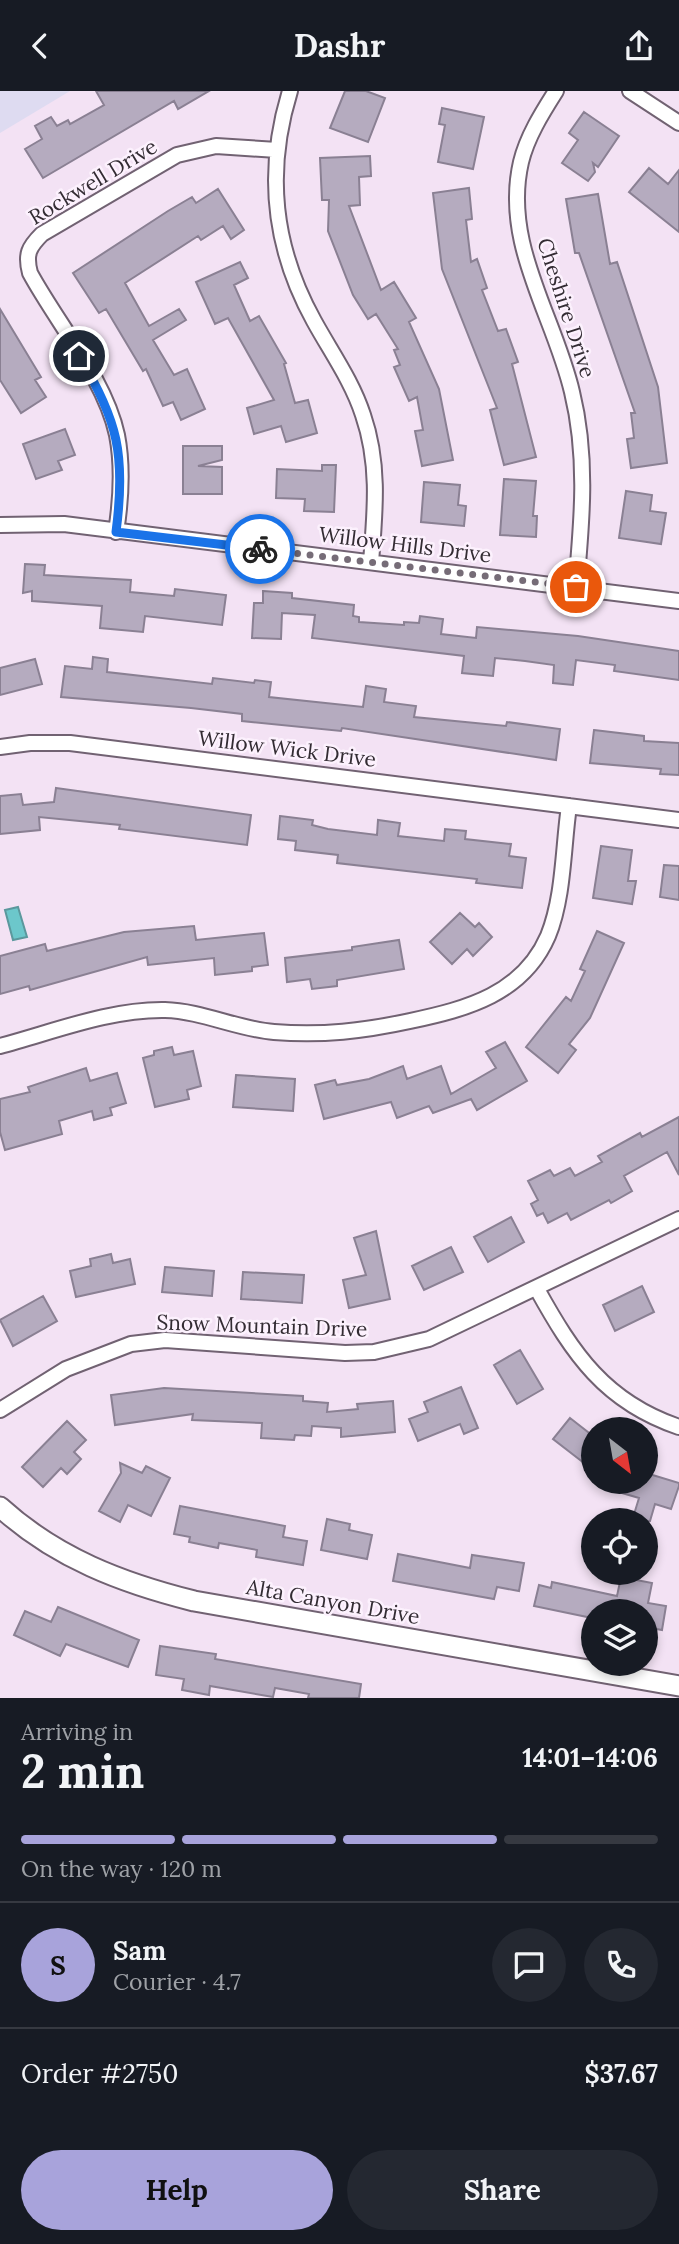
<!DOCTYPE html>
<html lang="en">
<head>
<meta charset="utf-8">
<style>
	:root { --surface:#171b24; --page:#242831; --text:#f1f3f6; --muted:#9ea1a6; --line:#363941; --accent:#a8a3db }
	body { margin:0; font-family:Lora,serif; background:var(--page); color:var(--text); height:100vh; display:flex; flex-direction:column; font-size:26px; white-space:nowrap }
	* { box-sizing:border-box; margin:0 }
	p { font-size:23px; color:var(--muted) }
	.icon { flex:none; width:38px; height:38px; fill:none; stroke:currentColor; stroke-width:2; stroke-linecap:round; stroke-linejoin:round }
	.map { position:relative; height:1607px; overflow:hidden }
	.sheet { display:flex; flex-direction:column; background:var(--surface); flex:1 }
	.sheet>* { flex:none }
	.needle { width:46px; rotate:149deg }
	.buttons { position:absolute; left:581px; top:1326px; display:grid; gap:14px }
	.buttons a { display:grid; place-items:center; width:77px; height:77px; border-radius:50%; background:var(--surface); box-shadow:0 4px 10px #0003; font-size:35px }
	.pin { position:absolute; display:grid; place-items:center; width:60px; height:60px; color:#fff; margin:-30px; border:4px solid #fff; border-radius:50%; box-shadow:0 2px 7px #0007 }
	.courier { position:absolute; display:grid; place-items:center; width:70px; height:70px; margin:-35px; border:5px solid #1a73e8; border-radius:50%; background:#fff; color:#222; box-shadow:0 2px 9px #0007 }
	.overview em { font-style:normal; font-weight:700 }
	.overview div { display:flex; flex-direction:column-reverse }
	.overview { display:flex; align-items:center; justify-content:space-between; height:119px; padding:0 21px }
	h1 { font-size:46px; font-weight:700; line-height:52px }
	.bar { display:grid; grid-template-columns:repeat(4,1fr); gap:10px 7px; align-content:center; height:84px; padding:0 21px }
	.bar i { height:9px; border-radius:5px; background:var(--line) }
	.bar .active { background:var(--accent) }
	.bar p { grid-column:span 4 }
	.line { display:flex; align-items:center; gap:18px; padding:0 21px; border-top:2px solid var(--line) }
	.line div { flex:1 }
	.round { display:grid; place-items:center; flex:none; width:74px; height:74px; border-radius:37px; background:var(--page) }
	.primary-button { display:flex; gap:14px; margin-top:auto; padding:14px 21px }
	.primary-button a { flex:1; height:80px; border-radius:42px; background:var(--accent); color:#111; font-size:28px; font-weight:700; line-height:80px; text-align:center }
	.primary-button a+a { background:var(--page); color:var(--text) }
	header { display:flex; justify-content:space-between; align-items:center; height:91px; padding:0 21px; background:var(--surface); font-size:32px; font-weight:700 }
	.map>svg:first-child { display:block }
	.education { fill:#dedbf1 }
	.water { fill:#6cc7cb; stroke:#5b989d; stroke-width:2 }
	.building { fill:#b5abbf; stroke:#8a8093; stroke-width:2 }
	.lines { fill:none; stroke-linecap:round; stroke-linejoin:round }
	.minor-casing { stroke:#716272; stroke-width:18 }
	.tertiary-casing { stroke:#716272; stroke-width:23 }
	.minor { stroke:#fff; stroke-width:14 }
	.tertiary { stroke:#fff; stroke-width:19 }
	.done { stroke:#766c77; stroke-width:7; stroke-dasharray:0 12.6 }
	.route { stroke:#1a73e8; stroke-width:9 }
	.labels { text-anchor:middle; stroke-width:5; stroke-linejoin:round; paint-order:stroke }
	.street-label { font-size:21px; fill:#332c33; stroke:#fcf1fd }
</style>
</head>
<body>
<header><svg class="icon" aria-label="back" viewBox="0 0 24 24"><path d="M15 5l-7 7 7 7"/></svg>Dashr<svg class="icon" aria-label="share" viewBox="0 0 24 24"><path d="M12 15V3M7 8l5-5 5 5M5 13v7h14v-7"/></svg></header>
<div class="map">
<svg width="679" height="1607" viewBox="0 0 679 1607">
	<rect width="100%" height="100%" fill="#f3e2f4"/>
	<path class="education" d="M 0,0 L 70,0 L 0,42 Z"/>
	<path class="water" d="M 18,816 L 27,846 L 13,849 L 5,819 Z"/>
	<path class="building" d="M 96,0 L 209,0 L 178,18 L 174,10 L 43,87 L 25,58 L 42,48 L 35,35 L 51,26 L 57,35 L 68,29 L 70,33 L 104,14 Z
		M 345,0 L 366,0 L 385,7 L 368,51 L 330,37 Z
		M 442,17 L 484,26 L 473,78 L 438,71 L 445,34 L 439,33 Z
		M 584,21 L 619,45 L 598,76 L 593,72 L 595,81 L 588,90 L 562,72 L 578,49 L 569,42 Z
		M 370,65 L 371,85 L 359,86 L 360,114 L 349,115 L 381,199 L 394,191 L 416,227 L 409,231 L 439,298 L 453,369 L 422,375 L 415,340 L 423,339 L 417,306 L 409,310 L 394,276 L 400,274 L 394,259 L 398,258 L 376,223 L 368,228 L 353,204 L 328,140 L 329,109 L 322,109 L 320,67 Z
		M 649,77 L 668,93 L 679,79 L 679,141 L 629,101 Z
		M 469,97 L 472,128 L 466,129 L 471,171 L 477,168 L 487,197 L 482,199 L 498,240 L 506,238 L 518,271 L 512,273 L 536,366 L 504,374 L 490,319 L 497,317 L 442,178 L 433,102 Z
		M 218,98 L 244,139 L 231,148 L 223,135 L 201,149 L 198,145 L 125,192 L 149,235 L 179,218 L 186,229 L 153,249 L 174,284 L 187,278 L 205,318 L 181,329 L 173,311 L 163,315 L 146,278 L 143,280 L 106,218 L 99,222 L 73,182 L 168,120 L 192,106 L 196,112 Z
		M 598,103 L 610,173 L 617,171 L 658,296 L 667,372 L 631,377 L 627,348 L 634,347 L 631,322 L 635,322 L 579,162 L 575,162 L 566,108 Z
		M 240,171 L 248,187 L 234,194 L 250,230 L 259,225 L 286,272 L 284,273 L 295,312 L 308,309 L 317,342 L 286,351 L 281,335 L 254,343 L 247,317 L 274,309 L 228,227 L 215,233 L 196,191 Z
		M 0,218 L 41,286 L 35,289 L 46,306 L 21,322 L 0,289 Z
		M 65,338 L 75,364 L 58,370 L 62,379 L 36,388 L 23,353 Z
		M 183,355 L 222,355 L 222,369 L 198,375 L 222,376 L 222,403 L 183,403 Z
		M 322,374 L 336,374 L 334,421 L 304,420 L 305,408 L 276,407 L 277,378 L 322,380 Z
		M 504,388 L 536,390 L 533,425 L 537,425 L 536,446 L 500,444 Z
		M 424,391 L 460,394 L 458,414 L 466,415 L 464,435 L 421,431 Z
		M 626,400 L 652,404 L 650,420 L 666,422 L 661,453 L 619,447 Z
		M 25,473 L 45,474 L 44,484 L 131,489 L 130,501 L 174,505 L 175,498 L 226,504 L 222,534 L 145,525 L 143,541 L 100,537 L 102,515 L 32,510 L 32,500 L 23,502 Z
		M 263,500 L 292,502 L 292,507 L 354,514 L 353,525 L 359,526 L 359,531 L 404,534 L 404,531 L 419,532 L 420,525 L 443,528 L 441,543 L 476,547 L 477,536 L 578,545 L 679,560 L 679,589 L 614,580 L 615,574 L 576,569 L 573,594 L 553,592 L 554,574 L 525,570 L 495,567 L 493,585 L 462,582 L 464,565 L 312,547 L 315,524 L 282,522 L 281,548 L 252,547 L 254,512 L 263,512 Z
		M 93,566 L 108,568 L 107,581 L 212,593 L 213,587 L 254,592 L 255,589 L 271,591 L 269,606 L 363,616 L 366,595 L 386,598 L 384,611 L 416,615 L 414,626 L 506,635 L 507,631 L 560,638 L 556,669 L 342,637 L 341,640 L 242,630 L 242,623 L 191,617 L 61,606 L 65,575 L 92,578 Z
		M 35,568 L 42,593 L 0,604 L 0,577 Z
		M 594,639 L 644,645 L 644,650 L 679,652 L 679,684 L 660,683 L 661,678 L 590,672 Z
		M 56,697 L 251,724 L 247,754 L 119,738 L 120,734 L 39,726 L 40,739 L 0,743 L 0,705 L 21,703 L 23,714 L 54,711 Z
		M 280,725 L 313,729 L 312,734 L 328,738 L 377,744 L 378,729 L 400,732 L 398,745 L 444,750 L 445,738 L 466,740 L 465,748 L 511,753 L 509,765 L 526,767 L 522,797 L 476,792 L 477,788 L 337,772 L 338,764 L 295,759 L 296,750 L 278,748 Z
		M 601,755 L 632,759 L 628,790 L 636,790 L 632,813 L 593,807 Z
		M 664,774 L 679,775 L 679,809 L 660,806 Z
		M 460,822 L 475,836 L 479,832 L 492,846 L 473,865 L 467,858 L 452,873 L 430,851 Z
		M 194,835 L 196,849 L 264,842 L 268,874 L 252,876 L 252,880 L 215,884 L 214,867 L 148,874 L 147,866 L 30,899 L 29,895 L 0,903 L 0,865 L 45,853 L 47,860 L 124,841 Z
		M 597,840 L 624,852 L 590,927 L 569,953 L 576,959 L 558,982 L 526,956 L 566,906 L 571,910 L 585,880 L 580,878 Z
		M 399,849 L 404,878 L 337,889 L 337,895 L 312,898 L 310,888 L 287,891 L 285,867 L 352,859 L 352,856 Z
		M 505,951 L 527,990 L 477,1019 L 471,1008 L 433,1022 L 429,1015 L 397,1027 L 391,1011 L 324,1028 L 315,994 L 335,989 L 337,994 L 369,988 L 403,975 L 407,988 L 441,975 L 451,1003 L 496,977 L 486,961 Z
		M 172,956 L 174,964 L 193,960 L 201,995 L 187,999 L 189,1008 L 155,1016 L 143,967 L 154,964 L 154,960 Z
		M 86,977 L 90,990 L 117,982 L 126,1012 L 110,1017 L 112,1024 L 94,1029 L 92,1020 L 59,1030 L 62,1043 L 5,1059 L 0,1041 L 0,1008 L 30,1001 L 28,996 Z
		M 236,984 L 295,988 L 293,1020 L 233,1016 Z
		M 679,1026 L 679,1084 L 667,1061 L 624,1085 L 632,1100 L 611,1112 L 609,1109 L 571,1129 L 567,1122 L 548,1132 L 543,1122 L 537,1125 L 531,1113 L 538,1109 L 528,1090 L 550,1079 L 554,1085 L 570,1077 L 575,1085 L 602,1071 L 598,1065 L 640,1042 L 642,1046 Z
		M 511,1126 L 524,1151 L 488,1171 L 474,1146 Z
		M 376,1140 L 390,1208 L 349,1217 L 343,1189 L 366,1184 L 354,1147 Z
		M 451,1156 L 463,1181 L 424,1199 L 412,1175 Z
		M 111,1163 L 113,1172 L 130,1168 L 135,1193 L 76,1206 L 70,1180 L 91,1175 L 90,1168 Z
		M 165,1176 L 214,1180 L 212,1205 L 162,1201 Z
		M 243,1181 L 304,1184 L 302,1212 L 241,1208 Z
		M 642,1195 L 654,1221 L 615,1240 L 603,1214 Z
		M 43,1205 L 57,1230 L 13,1255 L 0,1229 Z
		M 520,1259 L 543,1298 L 517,1313 L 494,1274 Z
		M 461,1296 L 478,1337 L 464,1343 L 460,1333 L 418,1350 L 409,1328 L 428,1321 L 424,1311 Z
		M 164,1297 L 303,1305 L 303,1310 L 328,1312 L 327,1321 L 358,1318 L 357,1313 L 393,1310 L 395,1341 L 341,1346 L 341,1337 L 312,1335 L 311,1345 L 295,1344 L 294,1349 L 261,1347 L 262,1332 L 192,1329 L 193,1323 L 115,1334 L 111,1304 Z
		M 570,1327 L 593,1345 L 593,1379 L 553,1348 Z
		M 67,1330 L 86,1349 L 74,1361 L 81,1368 L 67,1383 L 61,1377 L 43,1396 L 22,1376 Z
		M 120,1372 L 142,1382 L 146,1375 L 170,1387 L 151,1425 L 128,1414 L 120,1431 L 99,1420 L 121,1382 Z
		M 646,1382 L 679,1392 L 679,1395 L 671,1418 L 655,1413 L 650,1430 L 632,1430 L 639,1407 L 598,1395 L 599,1391 L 646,1391 Z
		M 180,1415 L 285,1435 L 283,1446 L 307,1450 L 303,1474 L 256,1466 L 257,1459 L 219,1452 L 218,1457 L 189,1451 L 190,1446 L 174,1443 Z
		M 327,1428 L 350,1433 L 349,1439 L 372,1444 L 367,1468 L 321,1459 Z
		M 398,1463 L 470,1477 L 472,1464 L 524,1472 L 519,1500 L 497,1496 L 494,1508 L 393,1490 Z
		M 621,1486 L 652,1492 L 648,1512 L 666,1515 L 662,1539 L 646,1536 L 646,1521 L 593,1521 L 592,1527 L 534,1515 L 539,1494 L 551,1497 L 552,1491 L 617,1505 Z
		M 58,1516 L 139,1549 L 128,1576 L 66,1553 L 60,1565 L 14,1544 L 25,1520 L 51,1531 Z
		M 160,1555 L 216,1563 L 215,1568 L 361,1593 L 359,1607 L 308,1607 L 309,1603 L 275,1597 L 273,1606 L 210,1595 L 209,1604 L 182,1599 L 184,1588 L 156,1584 Z"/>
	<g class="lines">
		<g class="minor-casing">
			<path id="minor" d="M 290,0 C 265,81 273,156 314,230 C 331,261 352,290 363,324 C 380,373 375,421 371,471
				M 556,0 C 542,22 527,46 521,71 C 502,153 554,224 572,301 C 588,366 582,430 576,496
				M 630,0 L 679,32
				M 0,434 L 64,433 L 679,510
				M 116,441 C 121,409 123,375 117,344 C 105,288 57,232 30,182 C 25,163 29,156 42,143 L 177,64 L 216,55 L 277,59
				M 0,656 L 30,652 L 70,652 L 679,729
				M 0,955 C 53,941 110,918 165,919 C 202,920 237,938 274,941 C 322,945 364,940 410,930 C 467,918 523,903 548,845 C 564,806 563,756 569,715
				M 537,1198 C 573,1263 605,1311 679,1336
				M 0,1319 L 66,1278 L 131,1253 L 165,1249 L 345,1262 L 374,1261 L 429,1248 L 679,1128"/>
		</g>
		<g class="tertiary-casing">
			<path id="tertiary" d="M 0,1416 C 56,1467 122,1492 194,1510 L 679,1595"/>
		</g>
		<use href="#minor" class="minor"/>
		<use href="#tertiary" class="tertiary"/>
	</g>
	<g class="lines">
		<path class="done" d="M 260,458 L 576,496"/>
		<path class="route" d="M 79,265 C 118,329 126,365 116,441 L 260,458"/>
	</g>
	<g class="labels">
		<g class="street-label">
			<text transform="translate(93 91) rotate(-31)" y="7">Rockwell Drive</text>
			<text transform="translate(566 217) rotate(72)" y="7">Cheshire Drive</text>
			<text transform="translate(405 454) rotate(7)" y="7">Willow Hills Drive</text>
			<text transform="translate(287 658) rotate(7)" y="7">Willow Wick Drive</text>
			<text transform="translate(262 1235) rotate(2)" y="7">Snow Mountain Drive</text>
			<text transform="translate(333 1511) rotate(10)" y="7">Alta Canyon Drive</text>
		</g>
	</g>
</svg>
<div class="buttons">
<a><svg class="needle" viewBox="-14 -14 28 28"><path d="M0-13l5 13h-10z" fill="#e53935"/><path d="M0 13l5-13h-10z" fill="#9ea1a6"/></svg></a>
<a><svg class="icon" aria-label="locate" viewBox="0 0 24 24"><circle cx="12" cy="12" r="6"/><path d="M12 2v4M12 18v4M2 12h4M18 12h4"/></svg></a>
<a><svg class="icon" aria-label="layers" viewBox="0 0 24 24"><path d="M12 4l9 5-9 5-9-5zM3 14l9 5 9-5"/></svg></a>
</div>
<div class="pin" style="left:576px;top:496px;background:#ea580c"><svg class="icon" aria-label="bag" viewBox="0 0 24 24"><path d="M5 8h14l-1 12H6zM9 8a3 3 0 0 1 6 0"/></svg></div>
<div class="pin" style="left:79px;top:265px;background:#1f2937"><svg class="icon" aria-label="home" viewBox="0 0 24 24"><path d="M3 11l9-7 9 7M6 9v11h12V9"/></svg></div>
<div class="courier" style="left:260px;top:458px"><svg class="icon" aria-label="bike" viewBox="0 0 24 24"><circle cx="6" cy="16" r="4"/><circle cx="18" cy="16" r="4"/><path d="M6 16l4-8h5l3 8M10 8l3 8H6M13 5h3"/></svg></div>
</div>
<section class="sheet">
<div class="overview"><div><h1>2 min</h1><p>Arriving in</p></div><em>14:01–14:06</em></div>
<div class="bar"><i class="active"></i><i class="active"></i><i class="active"></i><i></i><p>On the way · 120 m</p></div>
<div class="line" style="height:126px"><b class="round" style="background:var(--accent);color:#111">S</b><div><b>Sam</b><p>Courier · 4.7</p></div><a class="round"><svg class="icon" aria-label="chat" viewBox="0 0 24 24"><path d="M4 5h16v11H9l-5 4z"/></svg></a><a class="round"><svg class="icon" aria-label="phone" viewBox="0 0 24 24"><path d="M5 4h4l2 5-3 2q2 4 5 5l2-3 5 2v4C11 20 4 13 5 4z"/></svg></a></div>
<div class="line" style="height:91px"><div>Order #2750</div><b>$37.67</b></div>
<div class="primary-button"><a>Help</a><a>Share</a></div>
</section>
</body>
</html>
